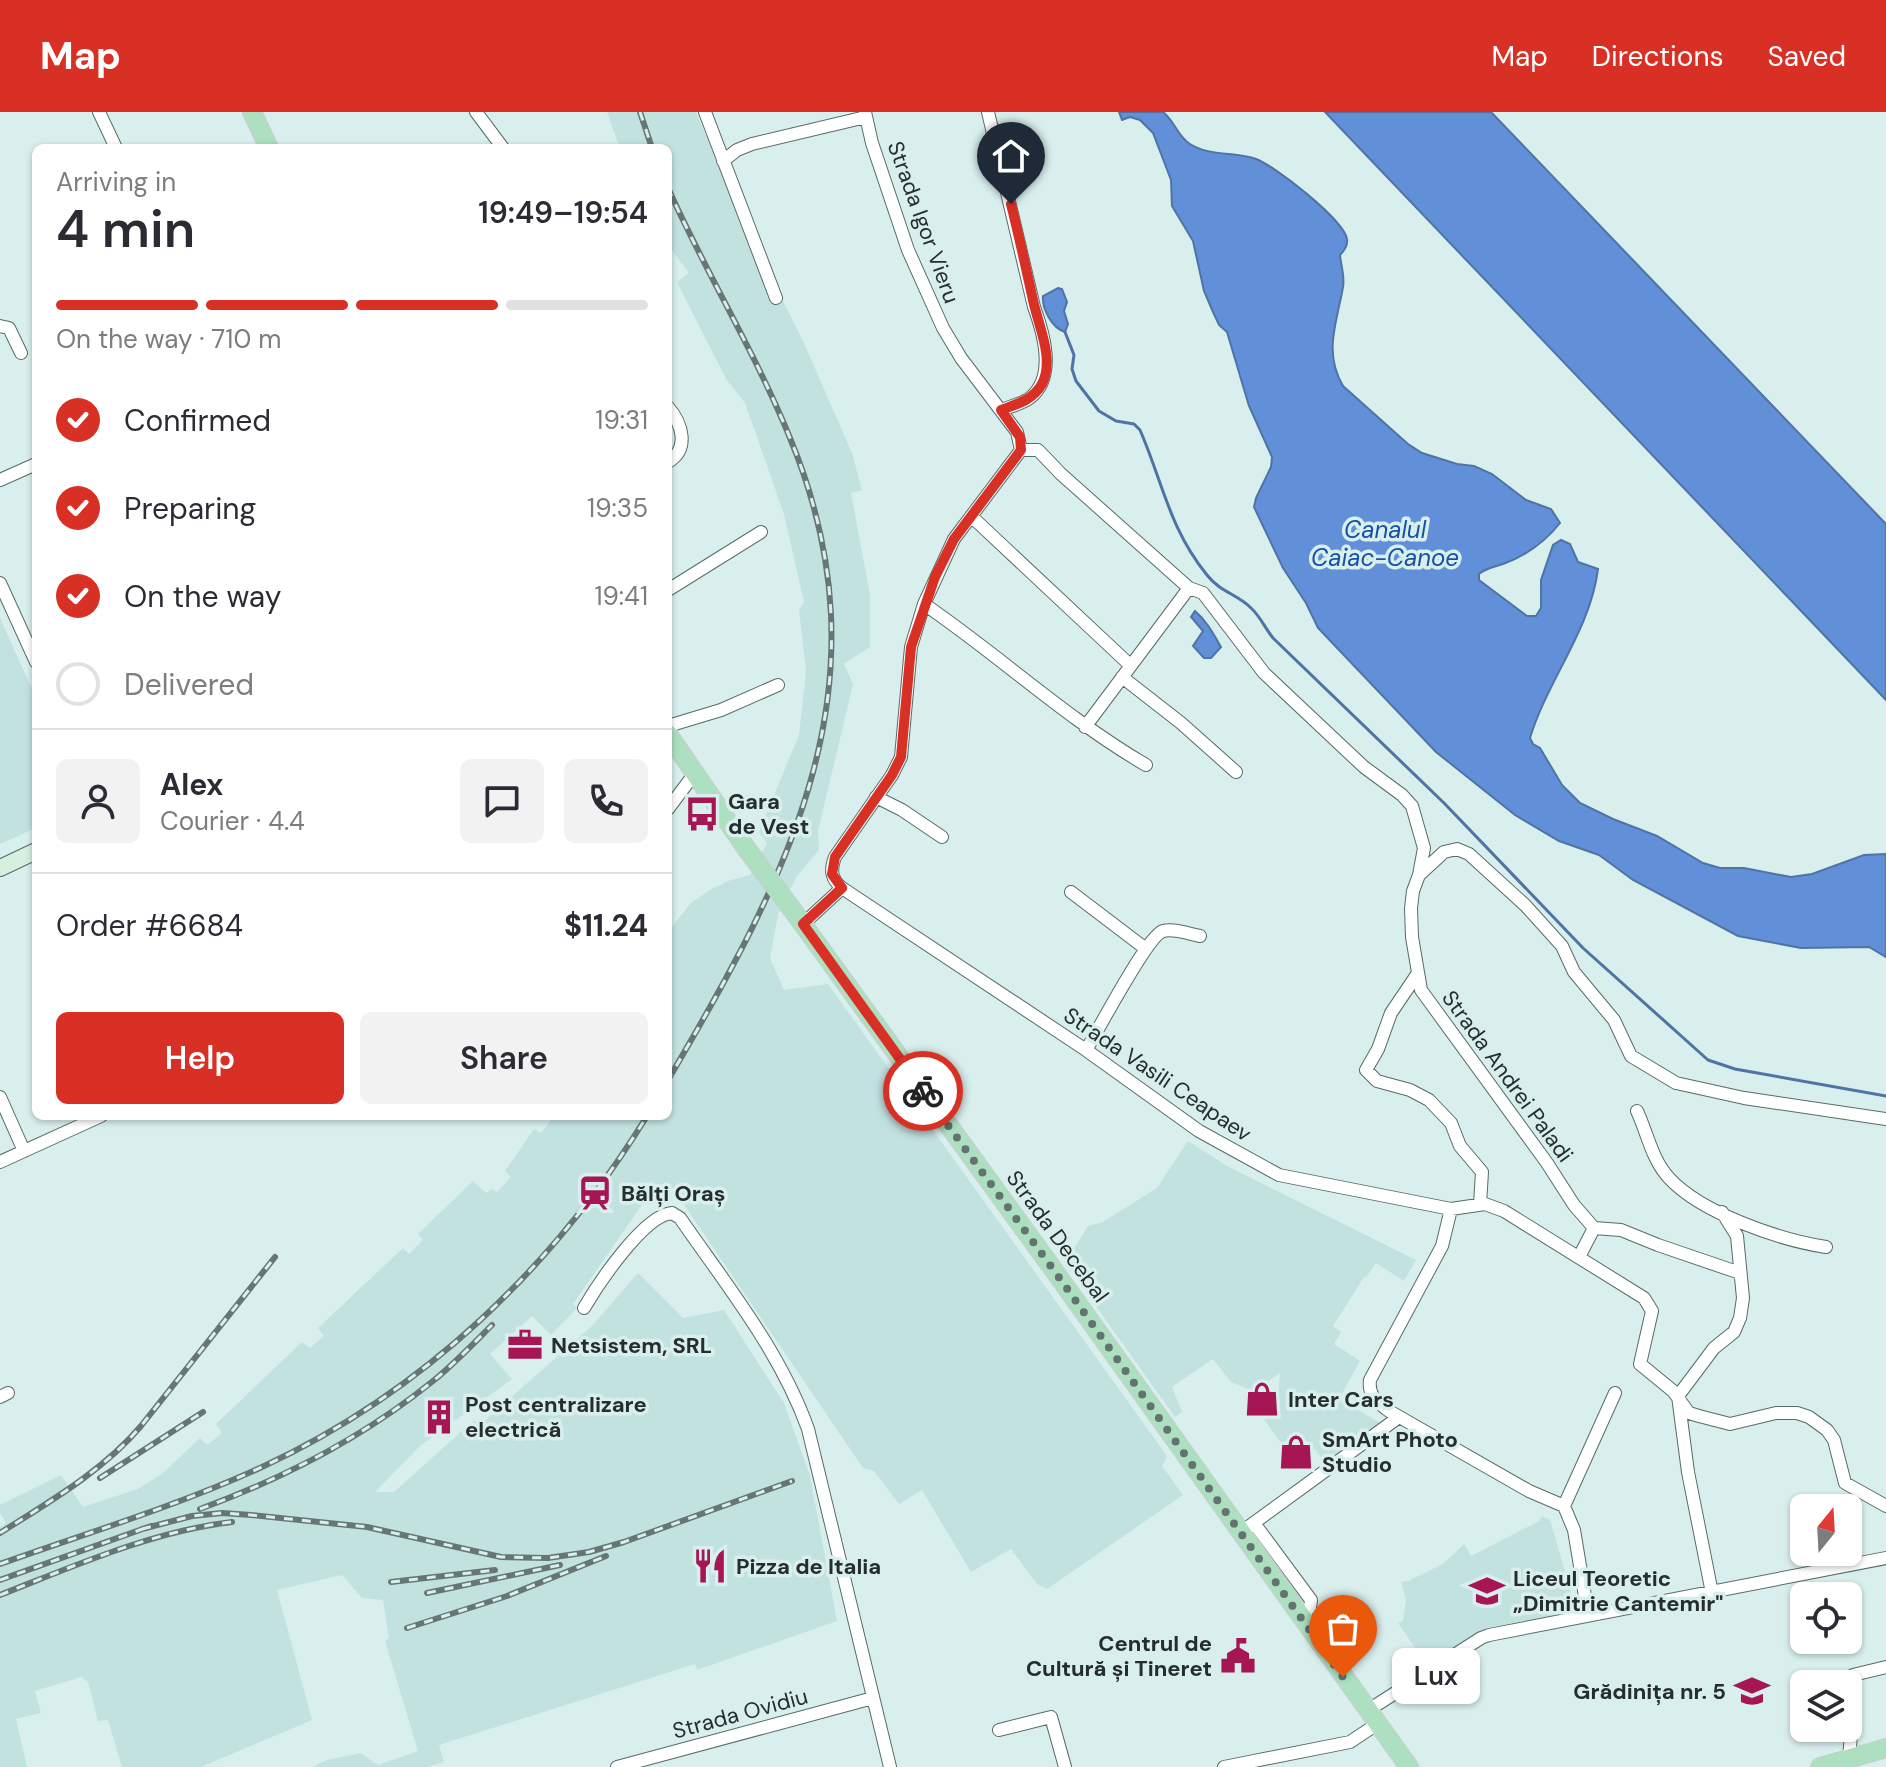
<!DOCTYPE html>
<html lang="en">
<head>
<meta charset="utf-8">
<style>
	:root { --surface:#fff; --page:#f2f2f3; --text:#2b2b33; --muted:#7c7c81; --line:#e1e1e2; --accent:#d93025 }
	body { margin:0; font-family:"DM Sans",sans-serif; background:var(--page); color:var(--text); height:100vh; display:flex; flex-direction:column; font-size:30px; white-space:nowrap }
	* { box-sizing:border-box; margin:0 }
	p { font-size:26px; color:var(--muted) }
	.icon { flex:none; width:44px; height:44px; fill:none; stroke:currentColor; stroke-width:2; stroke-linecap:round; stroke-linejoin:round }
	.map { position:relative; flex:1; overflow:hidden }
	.drawer { position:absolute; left:32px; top:32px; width:640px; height:976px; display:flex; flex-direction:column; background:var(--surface); border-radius:12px; box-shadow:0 2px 6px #0004 }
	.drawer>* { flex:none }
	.needle { width:52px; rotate:18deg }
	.fabs { position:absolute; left:1790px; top:1382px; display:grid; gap:16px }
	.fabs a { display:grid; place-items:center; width:72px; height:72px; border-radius:12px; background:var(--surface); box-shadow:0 2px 6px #0004; font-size:40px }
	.pin { position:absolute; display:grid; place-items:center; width:68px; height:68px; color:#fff; margin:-82px -34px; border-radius:50% 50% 50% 0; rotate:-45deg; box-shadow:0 0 8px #0007 }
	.pin .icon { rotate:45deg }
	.courier { position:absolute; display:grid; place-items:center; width:80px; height:80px; margin:-40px; border:6px solid #d93025; border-radius:50%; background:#fff; color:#222; box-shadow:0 2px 10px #0007 }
	.bubble { position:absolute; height:56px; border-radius:12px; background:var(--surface); box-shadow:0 2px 6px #0004; font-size:26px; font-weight:600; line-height:56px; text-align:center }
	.headline em { font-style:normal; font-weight:600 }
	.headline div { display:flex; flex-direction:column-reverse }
	.headline { display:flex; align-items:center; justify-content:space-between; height:136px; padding:0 24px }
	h1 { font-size:52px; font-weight:600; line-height:60px }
	.bar { display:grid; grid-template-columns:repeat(4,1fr); gap:12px 8px; align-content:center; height:96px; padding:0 24px }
	.bar i { height:10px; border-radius:6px; background:var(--line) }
	.bar .selected { background:var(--accent) }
	.bar p { grid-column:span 4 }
	.line { display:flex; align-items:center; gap:20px; padding:0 24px; border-top:2px solid var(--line) }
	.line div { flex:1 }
	.round { display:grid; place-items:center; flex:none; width:84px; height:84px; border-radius:12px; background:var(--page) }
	ol { padding:0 24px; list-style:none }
	li { display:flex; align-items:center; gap:24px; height:88px }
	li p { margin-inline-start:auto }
	li .icon { padding:8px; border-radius:50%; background:var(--accent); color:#fff; stroke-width:4 }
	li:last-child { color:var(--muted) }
	li i { width:44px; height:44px; border:4px solid var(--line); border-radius:50% }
	.cta { display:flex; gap:16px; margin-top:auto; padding:16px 24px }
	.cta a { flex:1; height:92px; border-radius:12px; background:var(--accent); color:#fff; font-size:32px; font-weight:600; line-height:92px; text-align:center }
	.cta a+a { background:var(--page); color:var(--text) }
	header { display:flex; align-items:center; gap:48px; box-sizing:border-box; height:112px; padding:0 40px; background:var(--accent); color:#fff }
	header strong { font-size:38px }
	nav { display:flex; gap:44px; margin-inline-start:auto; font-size:28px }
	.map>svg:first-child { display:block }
	.built { fill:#c2e2e0 }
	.water { fill:#6190d9; stroke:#4f73a5; stroke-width:2 }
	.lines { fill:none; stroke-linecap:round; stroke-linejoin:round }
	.stream { stroke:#4f73a5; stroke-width:3 }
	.street-casing { stroke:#576b69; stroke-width:14 }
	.secondary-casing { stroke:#576b69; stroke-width:18 }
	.primary-casing { stroke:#cbcdcd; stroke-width:20 }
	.street { stroke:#fff; stroke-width:12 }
	.secondary { stroke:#d6f0e0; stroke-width:16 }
	.primary { stroke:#ace0c0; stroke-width:18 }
	.rail-casing { stroke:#677674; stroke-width:6 }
	.rail { stroke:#d8efed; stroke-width:3; stroke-dasharray:9; stroke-linecap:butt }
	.primary-bridge-casing { stroke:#cbcdcd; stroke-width:20; stroke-linecap:butt }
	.primary-bridge { stroke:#ace0c0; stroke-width:18 }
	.done { stroke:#647270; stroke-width:8; stroke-dasharray:0 14.4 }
	.route { stroke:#d93025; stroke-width:10 }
	.labels { text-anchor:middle; stroke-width:7; stroke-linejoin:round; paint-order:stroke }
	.street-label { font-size:22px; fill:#252e2d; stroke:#d8efed }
	.poi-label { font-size:22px; font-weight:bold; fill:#252e2d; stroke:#d8efed; text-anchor:start }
	.water-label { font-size:24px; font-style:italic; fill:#1651a8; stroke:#d8efed }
</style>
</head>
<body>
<header>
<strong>Map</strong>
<nav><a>Map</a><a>Directions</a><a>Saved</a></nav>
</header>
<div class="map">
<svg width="1886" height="1655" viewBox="0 0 1886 1655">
	<rect width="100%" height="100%" fill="#d8efed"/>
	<path class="built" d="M 607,0 L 696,0 L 734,90 L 803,229 L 852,341 L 862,378 L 851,381 L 870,483 L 870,535 L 844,552 L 853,572 L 818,719 L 819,738 L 796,765 L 778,803 L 770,846 L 784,878 L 828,872 L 1167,1344 L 1162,1354 L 1183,1383 L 1047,1477 L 1037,1472 L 1011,1437 L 971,1460 L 922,1378 L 899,1392 L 874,1359 L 863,1356 L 670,1072 L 646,1087 L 573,1192 L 577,1196 L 551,1223 L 532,1204 L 490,1242 L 512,1267 L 421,1333 L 375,1380 L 394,1380 L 473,1309 L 482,1311 L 592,1214 L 638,1161 L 683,1206 L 724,1198 L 784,1291 L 810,1364 L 837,1509 L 697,1558 L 695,1552 L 439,1633 L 444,1650 L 427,1655 L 312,1655 L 327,1648 L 361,1641 L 378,1653 L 418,1639 L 385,1529 L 389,1526 L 383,1488 L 362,1486 L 342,1463 L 277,1478 L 312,1608 L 201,1655 L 122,1655 L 108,1608 L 98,1609 L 88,1570 L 81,1565 L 35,1579 L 41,1601 L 16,1607 L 27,1655 L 0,1655 L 0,1415 L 6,1411 L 0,1401 L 0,1393 L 61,1363 L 83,1395 L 138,1377 L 162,1362 L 200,1326 L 207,1333 L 222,1321 L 216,1312 L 302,1230 L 310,1236 L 324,1224 L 318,1216 L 403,1136 L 409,1142 L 423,1128 L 418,1122 L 473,1069 L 486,1081 L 492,1077 L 497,1080 L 511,1065 L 505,1059 L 534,1017 L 541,1021 L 554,1004 L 668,1004 L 668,820 L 691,791 L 708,779 L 728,769 L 750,763 L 767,731 L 759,720 L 799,623 L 806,559 L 799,498 L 804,490 L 784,402 L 745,291 L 726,267 L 677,170 L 689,161 L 668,133 L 668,36 L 620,36 Z
		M 0,506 L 36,586 L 36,716 L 0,732 Z
		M 1188,1029 L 1227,1054 L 1416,1148 L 1404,1169 L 1376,1151 L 1366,1166 L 1364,1165 L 1333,1214 L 1341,1220 L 1334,1232 L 1360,1249 L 1339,1287 L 1382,1312 L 1327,1354 L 1315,1337 L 1295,1350 L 1255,1295 L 1274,1281 L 1278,1284 L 1280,1261 L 1253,1279 L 1231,1270 L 1213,1247 L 1172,1275 L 1182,1300 L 1175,1305 L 1065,1151 L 1088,1114 L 1103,1110 L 1157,1076 Z
		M 1542,1404 L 1550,1408 L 1574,1490 L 1565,1501 L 1486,1516 L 1427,1553 L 1398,1511 L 1403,1509 L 1406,1488 L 1401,1470 L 1408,1469 L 1443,1452 L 1464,1432 L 1471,1444 L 1539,1409 Z"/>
	<path class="water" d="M 1119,0 L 1163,0 C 1174,8 1178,25 1190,32 C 1208,44 1236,40 1256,47 C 1275,54 1343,107 1347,127 C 1348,134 1344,139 1340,143 C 1341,154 1345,165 1343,175 C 1337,210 1323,240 1343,274 L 1408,332 L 1422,341 L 1457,352 L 1474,354 L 1492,362 L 1526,388 L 1551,397 L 1560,411 C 1545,430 1525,444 1503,452 C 1494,455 1486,456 1479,462 L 1479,468 L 1527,504 L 1536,504 L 1541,496 L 1541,468 L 1553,433 L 1561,428 L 1570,432 L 1578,450 L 1598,457 C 1590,519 1548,567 1530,626 L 1533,632 L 1540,636 L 1562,673 L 1580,691 L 1613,707 L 1657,724 L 1703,751 L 1720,756 L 1744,756 L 1791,765 L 1812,762 L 1864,743 L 1886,742 L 1886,845 L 1869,835 L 1801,836 L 1738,824 L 1633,768 L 1599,743 L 1559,729 L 1515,703 L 1436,640 L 1318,516 L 1306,491 L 1283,456 L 1254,395 L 1256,386 L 1271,355 L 1272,345 L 1249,294 L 1227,220 L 1219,213 L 1213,200 L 1204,179 L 1193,129 L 1172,94 L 1171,68 L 1153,21 L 1140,8 L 1130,5 L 1122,8 Z
		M 1325,0 L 1491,0 L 1886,412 L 1886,588 Z
		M 1058,176 L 1062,177 L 1067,190 L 1064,199 L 1068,212 L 1065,220 C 1052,216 1042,197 1043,184 Z
		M 1195,499 C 1207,509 1214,523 1221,535 L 1211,546 L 1204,546 L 1193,534 L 1203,519 L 1191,505 Z"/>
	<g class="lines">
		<path class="stream" d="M 1065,220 L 1074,243 L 1072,257 L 1076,269 L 1099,299 L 1116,309 L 1134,312 L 1140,318 C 1163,371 1169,416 1207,463 C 1220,480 1239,483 1251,496 C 1260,504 1265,516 1273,526 L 1444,691 L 1583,836 L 1708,948 L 1735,957 L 1886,984"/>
		<g class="street-casing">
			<path id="street" d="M 99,0 L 116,36
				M 476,0 L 503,36
				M 705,0 L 776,186
				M 988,0 L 1034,195 C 1044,222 1056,264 1031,285 C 1023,292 1011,294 1001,298
				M 723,49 L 737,38 L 752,32 L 866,5
				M 0,214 L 9,216 L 21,241
				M 668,295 C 682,311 690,337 668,350
				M 1021,338 L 1038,338 L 1061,362 L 1189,476 L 1203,481 L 1264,561 L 1364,655 L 1402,683 L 1412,694 L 1424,736 L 1419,763 L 1413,779 L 1411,796 L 1412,825 L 1421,878 L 1547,1051 L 1574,1093 L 1594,1116 L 1579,1145
				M 0,368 L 36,352
				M 971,404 L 1130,553
				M 0,471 L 36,550
				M 668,478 L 761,420
				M 924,492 C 1000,544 1067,607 1146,653
				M 1122,565 L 1181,611 L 1236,660
				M 668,614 L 721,598 L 778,573
				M 1085,615 L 1189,476
				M 876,685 L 902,698 L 942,725
				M 668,697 L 695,661
				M 1419,763 L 1444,740 L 1457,737 L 1469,742 L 1525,793 L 1562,834 L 1574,860 L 1614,908 L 1631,944 L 1676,971 L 1744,986 L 1886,1007
				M 842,776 C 831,767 830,758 835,745 L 892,663 L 901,645 L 911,535 L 924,492 L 954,427 L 1021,338 L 1017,320 L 961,246 L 943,216 L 908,138 L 872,31 L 865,0
				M 1071,780 L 1146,837
				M 803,812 L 842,776 L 1086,938 L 1199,1019 L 1279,1063 L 1451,1097 L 1485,1092 L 1504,1099 L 1644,1186 L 1652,1199 L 1640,1252 L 1673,1279 L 1689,1301 L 1699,1304 L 1730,1312 L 1776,1301 L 1797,1301 L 1809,1305 L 1827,1318 L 1834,1328 L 1845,1371 L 1886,1394
				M 1418,861 L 1391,901 L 1378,937 L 1366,958 L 1377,969 L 1410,978 L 1429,988 L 1451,1011 L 1460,1034 L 1482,1060 L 1480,1092
				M 1086,938 C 1098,919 1147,824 1163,819 C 1174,816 1189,822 1200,824
				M 0,985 L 24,1039
				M 1637,999 C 1647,1020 1652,1048 1669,1066 C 1701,1101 1780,1128 1826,1135
				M 0,1050 L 101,1004
				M 1451,1097 L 1442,1134 L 1370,1268 C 1368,1284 1377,1290 1389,1299 L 1529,1379 L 1564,1394 L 1574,1418 L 1588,1502
				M 1594,1116 L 1621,1118 L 1658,1133 L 1740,1161
				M 584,1196 C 598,1172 644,1103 672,1101 L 680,1106 C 727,1174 780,1239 808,1317 L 890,1655
				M 0,1285 L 8,1281
				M 1564,1394 L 1615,1281
				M 1254,1411 L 1311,1488 L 1310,1496 L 1299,1504
				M 1240,1421 L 1399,1305
				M 1712,1481 L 1688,1360 L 1678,1284 L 1714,1236 L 1734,1220 L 1740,1206 L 1743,1186 L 1737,1124 L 1722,1100
				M 1845,1572 L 1853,1563 L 1886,1555
				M 1848,1598 L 1851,1622 L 1849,1647
				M 1367,1599 L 1481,1526 L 1489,1523 L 1886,1446
				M 999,1618 L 1051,1605 L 1065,1655
				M 617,1655 L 873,1586
				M 1224,1655 L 1350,1630 L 1377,1612"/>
		</g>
		<g class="secondary-casing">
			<path id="secondary" d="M 0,756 L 36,739"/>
		</g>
		<g class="primary-casing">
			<path id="primary" d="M 252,0 L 269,36
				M 668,622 L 746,736
				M 794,800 L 1058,1164 L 1409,1655
				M 1820,1655 L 1886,1636"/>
		</g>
		<use href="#street" class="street"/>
		<use href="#secondary" class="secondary"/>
		<use href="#primary" class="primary"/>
		<g class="rail-casing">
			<path id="rail" d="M 640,0 L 652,36
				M 668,76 C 706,161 755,240 790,326 C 891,570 791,759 668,968
				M 100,1366 L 203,1300
				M 200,1397 C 282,1367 365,1324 433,1269 C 454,1252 473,1232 492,1213
				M 142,1417 L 192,1404 L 222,1401 L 251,1403 L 367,1415 L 501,1445 L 548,1446 L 589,1440 L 624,1430 L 792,1369
				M 0,1421 C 49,1390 103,1359 141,1314 L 275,1145
				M 0,1452 C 87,1421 177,1394 262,1355 C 424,1280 554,1155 647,1004
				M 0,1468 L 151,1414
				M 391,1470 L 495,1458
				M 427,1481 L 560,1453
				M 0,1483 C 74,1454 153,1419 232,1410
				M 407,1516 L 507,1484 L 606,1444"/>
		</g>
		<use href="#rail" class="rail"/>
		<g class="primary-bridge-casing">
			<path id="primary-bridge" d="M 746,736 L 794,800"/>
		</g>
		<use href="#primary-bridge" class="primary-bridge"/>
	</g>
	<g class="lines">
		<path class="done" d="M 923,979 L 1058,1164 L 1343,1565"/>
		<path class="route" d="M 923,979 L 803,812 L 842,776 L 832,762 L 835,745 L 892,663 L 901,645 L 911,535 L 935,465 L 954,427 L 1021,338 L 1020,325 L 1001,298 C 1017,292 1033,288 1042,272 C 1055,247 1038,213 1033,188 C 1026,156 1019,124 1011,92"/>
	</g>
	<defs>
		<g id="bus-bare" transform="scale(2.76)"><path d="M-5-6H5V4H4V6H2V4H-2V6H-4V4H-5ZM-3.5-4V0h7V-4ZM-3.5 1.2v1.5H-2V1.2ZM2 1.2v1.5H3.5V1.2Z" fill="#a61554" stroke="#d8efed" stroke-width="2.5" paint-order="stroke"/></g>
		<g id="station-bare" transform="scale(2.76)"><path d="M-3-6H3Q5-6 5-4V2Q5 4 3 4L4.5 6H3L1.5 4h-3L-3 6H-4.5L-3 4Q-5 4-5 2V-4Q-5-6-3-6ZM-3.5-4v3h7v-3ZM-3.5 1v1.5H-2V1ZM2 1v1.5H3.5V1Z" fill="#a61554" stroke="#d8efed" stroke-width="2.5" paint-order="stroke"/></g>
		<g id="office-bare" transform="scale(2.76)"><path d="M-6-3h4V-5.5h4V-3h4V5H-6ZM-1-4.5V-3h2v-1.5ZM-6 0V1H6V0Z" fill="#a61554" stroke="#d8efed" stroke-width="2.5" paint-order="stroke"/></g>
		<g id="shop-bare" transform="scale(2.76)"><path d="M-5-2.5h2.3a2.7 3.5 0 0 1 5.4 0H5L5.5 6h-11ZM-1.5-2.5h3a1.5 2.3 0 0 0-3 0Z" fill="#a61554" stroke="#d8efed" stroke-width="2.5" paint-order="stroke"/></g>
		<g id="building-bare" transform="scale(2.76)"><path d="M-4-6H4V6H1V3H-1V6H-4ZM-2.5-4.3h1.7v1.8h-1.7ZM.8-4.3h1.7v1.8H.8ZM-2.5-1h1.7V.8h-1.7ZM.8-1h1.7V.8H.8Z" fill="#a61554" stroke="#d8efed" stroke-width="2.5" paint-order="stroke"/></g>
		<g id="restaurant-bare" transform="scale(2.76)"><path d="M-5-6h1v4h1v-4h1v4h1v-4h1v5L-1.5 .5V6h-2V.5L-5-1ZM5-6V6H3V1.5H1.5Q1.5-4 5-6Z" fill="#a61554" stroke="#d8efed" stroke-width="2.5" paint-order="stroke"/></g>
		<g id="school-bare" transform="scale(2.76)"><path d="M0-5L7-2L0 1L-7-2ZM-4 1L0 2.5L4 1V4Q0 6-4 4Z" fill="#a61554" stroke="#d8efed" stroke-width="2.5" paint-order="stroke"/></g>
		<g id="civic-bare" transform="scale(2.76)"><path d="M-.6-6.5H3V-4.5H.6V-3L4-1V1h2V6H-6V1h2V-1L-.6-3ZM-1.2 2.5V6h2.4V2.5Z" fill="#a61554" stroke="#d8efed" stroke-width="2.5" paint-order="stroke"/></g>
	</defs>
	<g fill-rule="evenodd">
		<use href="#bus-bare" x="702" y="702"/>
		<use href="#station-bare" x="595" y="1081"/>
		<use href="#office-bare" x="525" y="1233"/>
		<use href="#shop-bare" x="1262" y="1287"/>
		<use href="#building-bare" x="439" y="1305"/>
		<use href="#shop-bare" x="1296" y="1340"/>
		<use href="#restaurant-bare" x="710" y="1454"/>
		<use href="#school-bare" x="1487" y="1479"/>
		<use href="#civic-bare" x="1238" y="1544"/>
		<use href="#school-bare" x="1752" y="1579"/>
	</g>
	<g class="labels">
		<g class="street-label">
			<text transform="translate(924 110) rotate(70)" y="8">Strada Igor Vieru</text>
			<text transform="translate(1158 962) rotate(34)" y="8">Strada Vasili Ceapaev</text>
			<text transform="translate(1508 964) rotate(54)" y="8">Strada Andrei Paladi</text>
			<text transform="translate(1058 1124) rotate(54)" y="8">Strada Decebal</text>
			<text transform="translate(740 1601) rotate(-15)" y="8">Strada Ovidiu</text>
		</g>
		<g class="poi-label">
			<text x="728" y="697">Gara<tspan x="728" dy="25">de Vest</tspan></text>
			<text x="621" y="1089">Bălți Oraș</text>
			<text x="551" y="1241">Netsistem, SRL</text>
			<text x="1288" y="1295">Inter Cars</text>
			<text x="465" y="1300">Post centralizare<tspan x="465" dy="25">electrică</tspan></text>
			<text x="1322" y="1335">SmArt Photo<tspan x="1322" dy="25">Studio</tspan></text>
			<text x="736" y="1462">Pizza de Italia</text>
			<text x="1513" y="1474">Liceul Teoretic<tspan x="1513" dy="25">„Dimitrie Cantemir"</tspan></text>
			<text x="1212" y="1539" text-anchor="end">Centrul de<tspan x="1212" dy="25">Cultură și Tineret</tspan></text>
			<text x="1726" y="1587" text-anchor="end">Grădinița nr. 5</text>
		</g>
		<g class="water-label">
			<text x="1385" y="426">Canalul<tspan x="1385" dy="28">Caiac-Canoe</tspan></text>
		</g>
	</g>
</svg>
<div class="fabs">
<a><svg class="needle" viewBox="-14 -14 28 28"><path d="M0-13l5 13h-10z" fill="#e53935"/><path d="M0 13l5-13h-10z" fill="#7c7c81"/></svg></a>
<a><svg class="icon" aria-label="locate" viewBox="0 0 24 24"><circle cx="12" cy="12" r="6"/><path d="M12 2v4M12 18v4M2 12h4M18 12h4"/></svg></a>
<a><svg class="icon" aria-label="layers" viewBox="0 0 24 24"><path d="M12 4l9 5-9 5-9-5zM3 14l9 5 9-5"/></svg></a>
</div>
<div class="pin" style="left:1343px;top:1565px;background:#ea580c"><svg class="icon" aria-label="bag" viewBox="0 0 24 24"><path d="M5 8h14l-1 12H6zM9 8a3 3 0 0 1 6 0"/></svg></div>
<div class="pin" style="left:1011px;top:92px;background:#1f2937"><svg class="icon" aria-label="home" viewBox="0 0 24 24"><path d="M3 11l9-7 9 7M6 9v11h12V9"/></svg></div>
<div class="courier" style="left:923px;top:979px"><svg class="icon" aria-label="bike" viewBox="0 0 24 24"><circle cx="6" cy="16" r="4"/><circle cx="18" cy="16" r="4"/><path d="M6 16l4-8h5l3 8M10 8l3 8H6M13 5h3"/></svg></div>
<div class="bubble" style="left:1392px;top:1536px;width:88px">Lux</div>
<section class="drawer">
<div class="headline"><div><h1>4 min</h1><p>Arriving in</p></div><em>19:49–19:54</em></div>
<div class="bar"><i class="selected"></i><i class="selected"></i><i class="selected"></i><i></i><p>On the way · 710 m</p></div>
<ol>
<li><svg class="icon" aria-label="check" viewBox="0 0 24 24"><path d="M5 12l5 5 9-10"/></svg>Confirmed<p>19:31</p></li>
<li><svg class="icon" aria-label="check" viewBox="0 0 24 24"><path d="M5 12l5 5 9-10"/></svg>Preparing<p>19:35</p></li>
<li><svg class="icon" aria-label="check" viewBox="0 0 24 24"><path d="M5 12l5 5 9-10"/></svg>On the way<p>19:41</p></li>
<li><i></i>Delivered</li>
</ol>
<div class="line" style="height:144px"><a class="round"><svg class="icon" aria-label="person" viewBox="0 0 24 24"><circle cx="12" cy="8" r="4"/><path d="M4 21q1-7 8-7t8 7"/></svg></a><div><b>Alex</b><p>Courier · 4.4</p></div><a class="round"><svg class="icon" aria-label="chat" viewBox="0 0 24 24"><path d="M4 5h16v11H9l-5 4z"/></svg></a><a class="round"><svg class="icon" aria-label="phone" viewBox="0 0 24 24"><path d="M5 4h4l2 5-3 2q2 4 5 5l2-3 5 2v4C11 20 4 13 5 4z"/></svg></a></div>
<div class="line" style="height:104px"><div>Order #6684</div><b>$11.24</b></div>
<div class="cta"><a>Help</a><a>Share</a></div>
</section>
</div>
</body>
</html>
